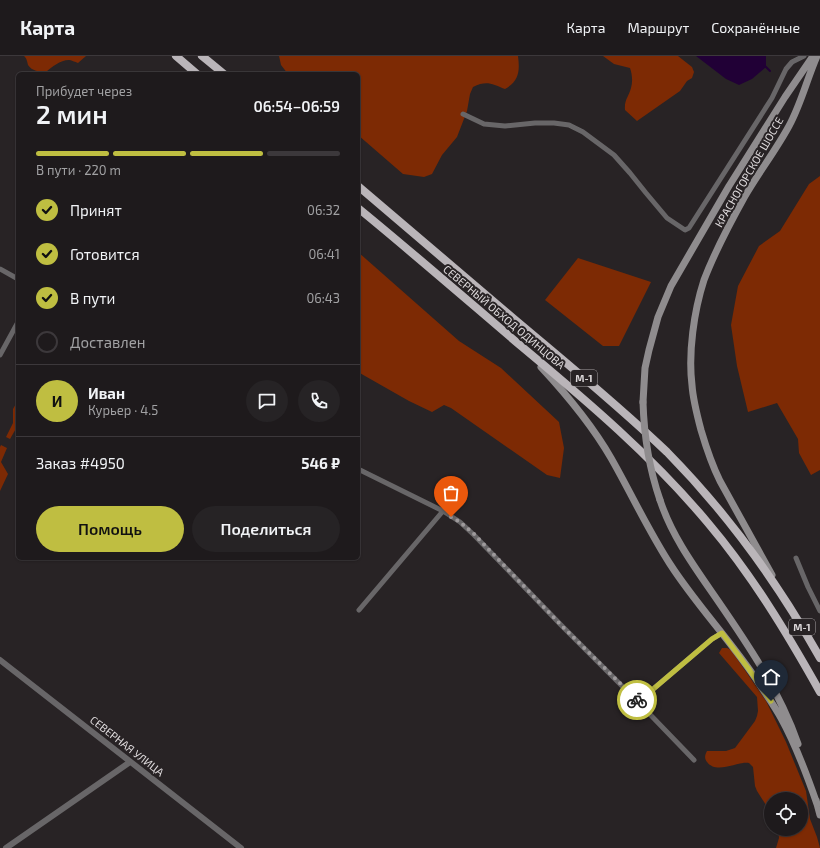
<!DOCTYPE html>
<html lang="ru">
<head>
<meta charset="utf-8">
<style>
	:root { --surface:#1e1a1c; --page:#262325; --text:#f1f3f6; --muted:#a1a1a3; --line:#3c383b; --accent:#bfbe41 }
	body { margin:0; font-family:"Exo 2",sans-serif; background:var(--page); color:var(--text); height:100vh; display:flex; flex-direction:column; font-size:15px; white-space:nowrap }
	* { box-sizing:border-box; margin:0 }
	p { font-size:13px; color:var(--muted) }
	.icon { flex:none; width:22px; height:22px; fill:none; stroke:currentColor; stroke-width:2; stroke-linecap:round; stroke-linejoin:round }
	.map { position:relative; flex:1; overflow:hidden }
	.details { position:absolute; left:16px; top:16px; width:344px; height:488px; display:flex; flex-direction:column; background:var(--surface); border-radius:6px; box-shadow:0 1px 3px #0004,0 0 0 1px var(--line) }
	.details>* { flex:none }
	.buttons { position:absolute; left:764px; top:736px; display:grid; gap:8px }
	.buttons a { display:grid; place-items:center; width:44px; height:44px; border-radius:50%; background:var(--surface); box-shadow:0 1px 3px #0004,0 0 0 1px var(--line); font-size:20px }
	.pin { position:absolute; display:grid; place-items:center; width:34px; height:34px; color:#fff; margin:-41px -17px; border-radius:50% 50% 50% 0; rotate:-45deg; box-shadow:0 0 4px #0007 }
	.pin .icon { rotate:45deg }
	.courier { position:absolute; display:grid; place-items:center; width:40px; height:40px; margin:-20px; border:3px solid #bfbe41; border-radius:50%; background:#fff; color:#222; box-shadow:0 1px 5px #0007 }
	.overview em { font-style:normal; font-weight:600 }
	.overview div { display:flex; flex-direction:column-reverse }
	.overview { display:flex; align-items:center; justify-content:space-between; height:68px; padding:0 20px }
	h1 { font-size:26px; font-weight:600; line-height:30px }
	.bar { display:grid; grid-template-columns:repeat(4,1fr); gap:6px 4px; align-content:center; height:48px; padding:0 20px }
	.bar i { height:5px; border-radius:3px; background:var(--line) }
	.bar .current { background:var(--accent) }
	.bar p { grid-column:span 4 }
	.line { display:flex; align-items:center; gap:10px; padding:0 20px; border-top:1px solid var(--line) }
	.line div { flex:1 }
	.round { display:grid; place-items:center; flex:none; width:42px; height:42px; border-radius:21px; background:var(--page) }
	ol { padding:0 20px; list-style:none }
	li { display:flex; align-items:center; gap:12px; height:44px }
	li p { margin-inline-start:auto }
	li .icon { padding:4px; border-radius:50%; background:var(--accent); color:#111; stroke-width:4 }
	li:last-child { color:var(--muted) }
	li i { width:22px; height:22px; border:2px solid var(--line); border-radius:50% }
	.button { display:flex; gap:8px; margin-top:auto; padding:8px 20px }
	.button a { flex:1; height:46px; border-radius:24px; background:var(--accent); color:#111; font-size:16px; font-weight:600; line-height:46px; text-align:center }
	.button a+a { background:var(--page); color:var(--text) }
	header { display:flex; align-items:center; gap:24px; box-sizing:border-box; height:56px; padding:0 20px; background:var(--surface); border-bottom:1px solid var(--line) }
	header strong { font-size:19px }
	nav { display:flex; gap:22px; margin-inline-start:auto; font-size:14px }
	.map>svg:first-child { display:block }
	.green { fill:#7d2a04 }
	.water { fill:#210036 }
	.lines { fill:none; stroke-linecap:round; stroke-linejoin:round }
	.stream { stroke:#210036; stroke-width:2 }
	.minor { stroke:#686668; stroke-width:5 }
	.tertiary { stroke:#686668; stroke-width:6 }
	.secondary { stroke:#8f8c8e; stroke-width:7 }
	.trunk { stroke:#bab5b9; stroke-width:8 }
	.secondary-bridge { stroke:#8f8c8e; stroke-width:7 }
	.done { stroke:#9e9a9c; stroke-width:4; stroke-dasharray:0 7.2 }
	.route { stroke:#bfbe41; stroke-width:5 }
	.labels { text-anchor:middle; stroke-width:4; stroke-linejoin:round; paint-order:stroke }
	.shield { fill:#282325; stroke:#a7a3a5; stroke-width:1 }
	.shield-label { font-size:10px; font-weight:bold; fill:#dedadc }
	.street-label { font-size:11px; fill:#dedadc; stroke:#282325 }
</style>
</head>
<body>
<header>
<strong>Карта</strong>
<nav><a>Карта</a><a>Маршрут</a><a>Сохранённые</a></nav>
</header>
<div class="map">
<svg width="820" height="792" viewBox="0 0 820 792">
	<rect width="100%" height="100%" fill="#282325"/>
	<path class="green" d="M 24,0 L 86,0 L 78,7 C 75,6 71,4 69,4 C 60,4 52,11 46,16 C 39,16 32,15 28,9 C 27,5 27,3 24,0 Z
		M 279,0 L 518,0 C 520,15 519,25 505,33 C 492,28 487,24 473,31 L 470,38 L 467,55 L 457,81 L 442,99 L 432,118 L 424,121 L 403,118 L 358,79 L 358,18 L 288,18 L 281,9 Z
		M 603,0 L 678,0 L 692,11 L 694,16 L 692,22 L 687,25 L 680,35 L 637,65 L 625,54 C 624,44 629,40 631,32 C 633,25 632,18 630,12 L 614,8 Z
		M 820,120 L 820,414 L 811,419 L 799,397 L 798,383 L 777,347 L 748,356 L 737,310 L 731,269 L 738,230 L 759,190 L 780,175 L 809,128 Z
		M 358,196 L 459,285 L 501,312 L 559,366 L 564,392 L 560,422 L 547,419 L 451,352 L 444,349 L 432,356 L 409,345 L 358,316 Z
		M 578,202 L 651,226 L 619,290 L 603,290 L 545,244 Z
		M 18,344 L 18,369 L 10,383 L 6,381 L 13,367 L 13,353 Z
		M 1,389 L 7,392 L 1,406 L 8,418 L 0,435 L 0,391 Z
		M 722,592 L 727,592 L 731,594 L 766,645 L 786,686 L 806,735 L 810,763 L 817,781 L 820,792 L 776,792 L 779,782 L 778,773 L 801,773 L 801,743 L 771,743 L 771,757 L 757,735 L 755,730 L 753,711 L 749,707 C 737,705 717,719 707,706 C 704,702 705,699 707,695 L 726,695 L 735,692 L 755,665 L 757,660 L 758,655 L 757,641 L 719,597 Z"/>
	<path class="water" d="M 696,0 L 766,0 L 766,11 L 752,23 L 739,29 L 726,23 Z"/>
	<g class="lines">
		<path class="stream" d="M 765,10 L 770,15"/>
		<path class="minor" d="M 463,58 L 484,68 L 505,70 L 535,67 L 554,67 L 569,69 L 583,76 L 614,99 L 630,117 L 646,137 L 667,162 L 685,174 L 689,172 L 772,42 L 786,13 L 792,6 L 804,0
			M 0,213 L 18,223
			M 0,299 L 18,266
			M 358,413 L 443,455 L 460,466 L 474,479 L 561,569 L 638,646 L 694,704
			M 796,502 L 808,531 L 820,555
			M 359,554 L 443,455
			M 638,646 L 712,583 L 722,577"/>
		<path class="tertiary" d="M 0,604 L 241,792
			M 6,792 L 130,706"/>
		<path class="secondary" d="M 541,311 C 567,339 592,369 611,402 C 631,437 648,474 670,508 C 697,550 733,587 760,629 C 767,640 775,651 781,662 C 796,689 807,719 817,748
			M 643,346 L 645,312 L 649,294 L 658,261 L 671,230 L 729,130 L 785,41 L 813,0
			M 660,444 C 672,481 696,513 718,545 C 749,590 780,636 798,688
			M 772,519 L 720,425 C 712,409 706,391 701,374 C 697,359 693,344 692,329 C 688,297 694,255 704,224 C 715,195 730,167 745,140 C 759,116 776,94 789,70 C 801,48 807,23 817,0
			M 816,744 L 820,759"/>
		<path class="trunk" d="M 176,0 L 197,18
			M 202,0 L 224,18
			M 358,130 C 410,174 462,218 513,262 C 565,306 618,349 667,396 C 727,457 778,527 820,602
			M 358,152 C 413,197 467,244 521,290 C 587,345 653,401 708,467 C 752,519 787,577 820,636"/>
		<path class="secondary-bridge" d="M 643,346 C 644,380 649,412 660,444"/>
	</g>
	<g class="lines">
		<path class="done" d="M 451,461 L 460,466 L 474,478 L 561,569 L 637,644"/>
		<path class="route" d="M 637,644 L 638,646 L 712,583 L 722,577 L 748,612 L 771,645"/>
	</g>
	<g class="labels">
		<g class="shield">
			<rect x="571" y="314" width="26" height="16" rx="3"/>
			<rect x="789" y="563" width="26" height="16" rx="3"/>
		</g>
		<g class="shield-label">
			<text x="584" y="326">М-1</text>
			<text x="802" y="575">М-1</text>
		</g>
		<g class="street-label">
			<text transform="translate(749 116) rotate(-60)" y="4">КРАСНОГОРСКОЕ ШОССЕ</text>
			<text transform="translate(504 261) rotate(40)" y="4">СЕВЕРНЫЙ ОБХОД ОДИНЦОВА</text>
			<text transform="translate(127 690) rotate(38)" y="4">СЕВЕРНАЯ УЛИЦА</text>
		</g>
	</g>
</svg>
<div class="buttons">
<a><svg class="icon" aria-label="locate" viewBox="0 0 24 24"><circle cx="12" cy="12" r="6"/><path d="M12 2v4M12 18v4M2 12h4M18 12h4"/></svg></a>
</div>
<div class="pin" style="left:451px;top:461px;background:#ea580c"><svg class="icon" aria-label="bag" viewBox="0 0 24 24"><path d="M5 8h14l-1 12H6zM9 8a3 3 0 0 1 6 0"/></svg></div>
<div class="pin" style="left:771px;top:645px;background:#1f2937"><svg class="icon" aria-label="home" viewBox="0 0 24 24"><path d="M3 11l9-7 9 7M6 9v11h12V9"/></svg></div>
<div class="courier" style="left:637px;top:644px"><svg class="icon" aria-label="bike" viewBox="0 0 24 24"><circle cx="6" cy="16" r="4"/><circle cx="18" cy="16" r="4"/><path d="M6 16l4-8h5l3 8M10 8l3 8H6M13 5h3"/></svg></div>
<section class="details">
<div class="overview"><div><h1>2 мин</h1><p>Прибудет через</p></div><em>06:54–06:59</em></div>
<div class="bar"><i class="current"></i><i class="current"></i><i class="current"></i><i></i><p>В пути · 220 m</p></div>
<ol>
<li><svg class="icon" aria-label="check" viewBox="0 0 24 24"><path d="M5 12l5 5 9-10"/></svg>Принят<p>06:32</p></li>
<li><svg class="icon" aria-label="check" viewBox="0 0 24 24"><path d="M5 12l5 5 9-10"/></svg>Готовится<p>06:41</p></li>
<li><svg class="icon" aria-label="check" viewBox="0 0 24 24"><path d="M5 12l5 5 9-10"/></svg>В пути<p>06:43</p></li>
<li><i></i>Доставлен</li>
</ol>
<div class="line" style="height:72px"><b class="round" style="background:var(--accent);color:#111">И</b><div><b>Иван</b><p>Курьер · 4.5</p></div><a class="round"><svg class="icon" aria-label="chat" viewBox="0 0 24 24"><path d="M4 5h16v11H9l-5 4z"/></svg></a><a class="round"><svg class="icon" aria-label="phone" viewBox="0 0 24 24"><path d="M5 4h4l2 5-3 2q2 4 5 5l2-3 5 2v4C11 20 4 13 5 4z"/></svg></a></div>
<div class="line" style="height:52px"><div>Заказ #4950</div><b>546 ₽</b></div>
<div class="button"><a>Помощь</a><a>Поделиться</a></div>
</section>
</div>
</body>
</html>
